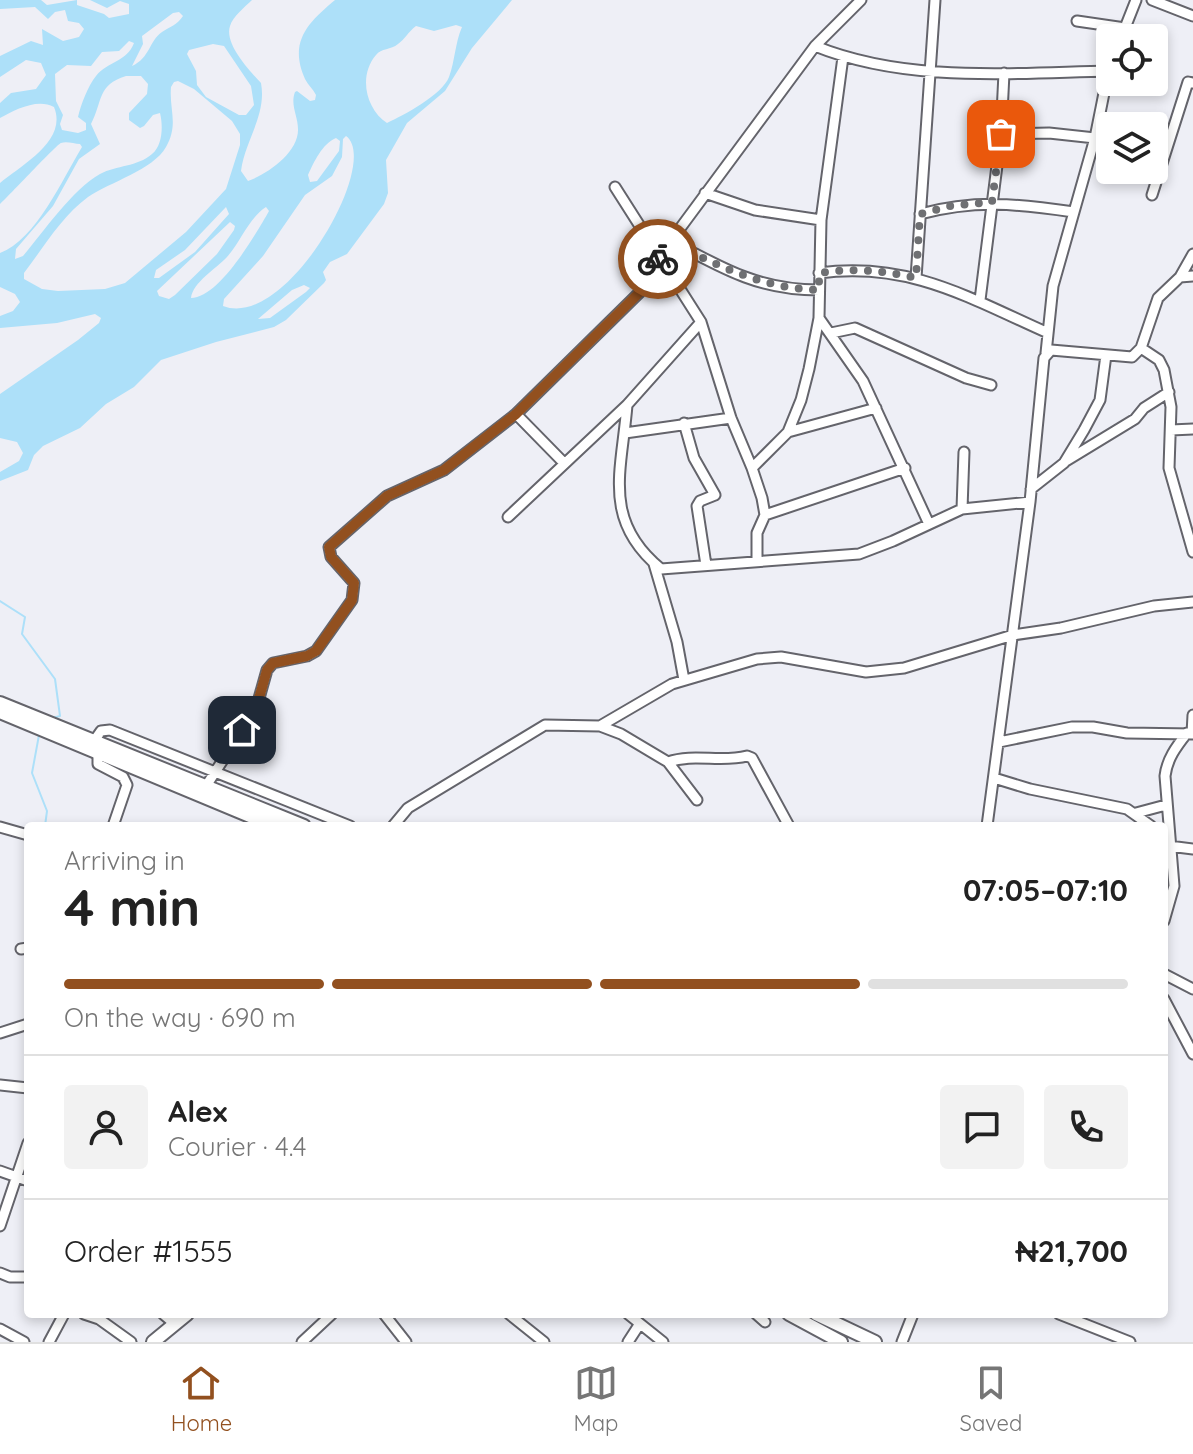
<!DOCTYPE html>
<html lang="en">
<head>
<meta charset="utf-8">
<style>
	:root { --surface:#fff; --page:#f2f2f2; --text:#222; --muted:#767676; --line:#e0e0e0; --accent:#92501f }
	body { margin:0; font-family:Quicksand,sans-serif; background:var(--page); color:var(--text); height:100vh; display:flex; flex-direction:column; font-size:30px; white-space:nowrap }
	* { box-sizing:border-box; margin:0 }
	p { font-size:26px; color:var(--muted) }
	.icon { flex:none; width:44px; height:44px; fill:none; stroke:currentColor; stroke-width:2; stroke-linecap:round; stroke-linejoin:round }
	.map { position:relative; flex:1; overflow:hidden }
	.side { position:absolute; left:24px; top:822px; width:1144px; height:496px; display:flex; flex-direction:column; background:var(--surface); border-radius:8px; box-shadow:0 4px 12px #0003 }
	.side>* { flex:none }
	.tools { position:absolute; left:1096px; top:24px; display:grid; gap:16px }
	.tools a { display:grid; place-items:center; width:72px; height:72px; border-radius:8px; background:var(--surface); box-shadow:0 4px 12px #0003; font-size:40px }
	.pin { position:absolute; display:grid; place-items:center; width:68px; height:68px; color:#fff; margin:-34px; border-radius:16px; box-shadow:0 4px 12px #0006 }
	.courier { position:absolute; display:grid; place-items:center; width:80px; height:80px; margin:-40px; border:6px solid #92501f; border-radius:50%; background:#fff; color:#222; box-shadow:0 2px 10px #0007 }
	.head em { font-style:normal; font-weight:800 }
	.head div { display:flex; flex-direction:column-reverse }
	.head { display:flex; align-items:center; justify-content:space-between; height:136px; padding:0 40px }
	h1 { font-size:52px; font-weight:800; line-height:60px }
	.bar { display:grid; grid-template-columns:repeat(4,1fr); gap:12px 8px; align-content:center; height:96px; padding:0 40px }
	.bar i { height:10px; border-radius:6px; background:var(--line) }
	.bar .current { background:var(--accent) }
	.bar p { grid-column:span 4 }
	.line { display:flex; align-items:center; gap:20px; padding:0 40px; border-top:2px solid var(--line) }
	.line div { flex:1 }
	.round { display:grid; place-items:center; flex:none; width:84px; height:84px; border-radius:8px; background:var(--page) }
	.dock { display:flex; justify-content:space-around; align-items:center; height:112px; border-top:2px solid var(--line); background:var(--surface); font-size:22px; color:var(--muted) }
	.dock a { display:grid; justify-items:center; gap:4px }
	.dock .current { color:var(--accent) }
	.map>svg:first-child { display:block }
	.water { fill:#ade0f9; fill-rule:evenodd }
	.lines { fill:none; stroke-linecap:round; stroke-linejoin:round }
	.stream { stroke:#ade0f9; stroke-width:2 }
	.minor-casing { stroke:#64646b; stroke-width:13 }
	.major-casing { stroke:#64646b; stroke-width:16 }
	.minor { stroke:#fff; stroke-width:9 }
	.major { stroke:#fff; stroke-width:12 }
	.done { stroke:#6f7073; stroke-width:8; stroke-dasharray:0 14.4 }
	.route { stroke:#92501f; stroke-width:10 }
</style>
</head>
<body>
<div class="map">
<svg width="1193" height="1342" viewBox="0 0 1193 1342">
	<rect width="100%" height="100%" fill="#eeeff6"/>
	<path class="water" d="M 0,0 L 41,0 L 47,5 L 77,0 L 77,5 L 104,14 L 109,18 L 129,14 L 129,4 L 120,1 L 107,8 L 90,0 L 252,0 C 245,7 233,16 230,26 C 224,44 250,71 261,83 C 267,115 245,140 241,171 L 248,181 C 268,174 299,152 298,129 C 298,116 290,105 295,92 L 297,91 L 310,101 L 315,100 L 316,95 C 313,89 308,85 305,79 C 288,41 309,22 335,0 L 512,0 L 472,48 L 445,91 L 407,123 L 386,160 L 388,193 L 384,204 L 347,254 L 330,262 L 323,272 L 326,280 L 324,283 L 286,320 L 274,327 L 216,342 L 161,360 L 134,387 L 106,404 L 80,428 L 43,446 L 34,455 L 28,470 L 0,481 L 0,472 L 19,461 L 23,453 L 17,442 L 0,438 L 0,394 L 78,340 L 99,323 L 101,318 L 95,314 L 57,323 L 0,328 L 0,316 L 13,311 L 20,302 L 15,294 L 0,287 L 0,253 C 36,240 63,178 82,147 L 80,144 C 74,144 67,141 61,143 C 56,145 9,196 0,204 L 0,183 C 21,165 68,141 54,107 C 37,98 15,110 0,118 L 0,103 L 11,93 L 36,89 L 46,75 L 41,63 L 26,60 L 0,77 L 0,56 L 31,41 L 43,45 L 42,29 L 63,41 L 79,37 L 84,29 L 79,23 L 68,21 L 65,10 L 55,12 L 48,19 L 35,7 L 0,9 ZM 179,12 L 183,16 C 177,25 171,26 162,32 C 149,41 150,58 132,66 L 143,44 L 142,36 L 173,13 ZM 456,25 L 462,27 C 455,43 455,61 449,77 C 442,95 404,115 387,123 C 366,109 358,76 376,55 C 381,48 391,50 398,44 C 405,39 408,32 416,26 L 434,31 ZM 129,41 L 134,43 C 127,62 108,61 96,76 C 88,86 81,104 78,117 L 86,123 L 86,130 L 78,133 L 62,130 L 60,124 L 63,115 L 56,101 L 55,74 L 67,65 L 91,66 L 102,52 L 119,51 ZM 213,44 L 224,46 L 251,86 L 254,105 L 246,115 L 239,115 L 206,97 L 197,85 L 196,71 L 187,54 L 189,50 ZM 126,76 L 141,76 L 148,84 L 147,94 L 129,113 L 129,120 L 140,128 L 144,126 L 153,115 L 160,113 C 163,125 163,145 152,154 C 137,167 117,165 100,174 C 72,190 44,231 23,256 L 15,259 L 16,249 L 53,206 L 79,159 L 100,144 L 91,124 C 103,101 97,85 126,76 ZM 178,81 L 194,89 L 232,121 L 240,134 L 240,145 L 226,189 L 186,232 L 125,283 L 105,289 L 58,291 L 42,289 L 24,279 L 24,273 C 44,247 61,217 88,197 C 110,182 153,170 166,147 C 179,124 169,110 171,87 L 174,82 ZM 346,136 C 382,162 286,331 223,306 L 224,299 L 263,256 L 305,195 L 332,176 L 342,157 L 343,139 ZM 336,138 L 340,141 L 339,151 L 317,181 L 310,182 L 308,175 C 314,162 322,144 336,138 ZM 226,207 L 229,214 L 195,252 L 159,278 L 154,278 L 156,270 L 185,250 ZM 266,207 L 269,211 C 256,234 219,298 191,298 C 193,282 216,269 227,257 C 241,241 249,218 266,207 ZM 230,222 L 235,226 L 234,230 L 217,254 L 175,295 L 169,299 L 159,296 L 157,291 ZM 304,285 L 310,288 L 306,292 L 270,318 L 258,319 L 292,290 Z"/>
	<g class="lines">
		<path class="stream" d="M 0,601 L 25,617 L 22,634 L 55,679 L 60,716 L 52,718
			M 39,735 L 32,773 L 47,811 L 45,826"/>
		<g class="minor-casing">
			<path id="minor" d="M 1152,0 L 1193,16
				M 1077,21 L 1125,28
				M 1121,38 L 1136,0
				M 815,46 C 906,83 1012,73 1108,71
				M 1001,134 L 1049,133 L 1095,138
				M 615,187 L 701,322 L 731,418 L 752,468 L 762,498 L 765,515 L 757,533 L 757,561
				M 705,193 L 755,210 L 821,220
				M 1152,195 L 1188,82 L 1193,83
				M 920,214 C 977,199 1017,204 1074,212
				M 645,235 C 681,242 711,265 745,277 C 769,286 794,290 819,290
				M 819,273 C 909,261 969,298 1048,333
				M 1180,277 L 1193,276
				M 916,278 L 935,0
				M 980,300 L 1001,134 L 1004,73
				M 819,318 L 863,381 L 929,524
				M 831,333 L 855,328 L 966,378 L 991,385
				M 1141,348 L 1159,360 L 1164,370 L 1171,407 L 1169,468 L 1193,552
				M 1046,353 L 1053,286 L 1095,138 L 1109,68
				M 627,405 C 622,470 601,520 661,569 L 859,554 L 893,541 L 962,509 L 1030,502
				M 516,414 L 564,463
				M 684,423 L 694,458 L 715,495 L 700,501 L 697,506 L 706,565
				M 1171,430 L 1193,429
				M 788,432 L 876,408
				M 625,433 L 731,418
				M 1066,461 L 1135,419 L 1144,408 L 1169,392
				M 752,468 L 788,432 L 801,400 L 809,369 L 819,318 L 821,220 L 843,57
				M 1031,489 L 1064,463 L 1084,430 L 1100,400 L 1106,355
				M 962,509 L 964,452
				M 765,515 L 905,468
				M 508,517 L 627,405 L 701,322
				M 654,564 L 677,642 L 684,680
				M 600,726 L 621,734 L 668,762 L 697,800
				M 1192,734 L 1193,715
				M 94,741 L 101,731 L 110,730 L 350,826
				M 999,742 L 1072,727 L 1093,727 L 1127,733 L 1193,734
				M 98,753 L 98,764 L 123,777 L 127,785 L 113,826
				M 668,762 C 694,753 721,763 747,756 L 752,758 L 789,826
				M 994,778 L 1030,789 L 1127,809 L 1151,826
				M 206,786 L 256,709 L 267,670 L 273,663 L 307,656 L 316,651 L 352,600 L 354,583 L 331,557 L 329,547 L 387,496 L 444,470 L 516,414 L 639,293 L 670,242 L 815,46 L 861,0
				M 1136,813 L 1166,805
				M 393,826 L 408,808 L 545,725 L 600,726 L 672,684 L 757,659 L 781,657 L 866,672 L 904,668 L 1013,635 L 1061,628 L 1154,606 L 1193,602
				M 987,826 L 1030,502 L 1044,358 L 1051,350 L 1132,357 L 1141,348 L 1158,298 L 1180,277 L 1193,254
				M 0,827 L 28,835
				M 1169,846 L 1193,849
				M 1164,921 L 1174,886 L 1165,776 C 1167,759 1176,747 1187,733
				M 21,949 L 28,948
				M 1164,974 L 1193,989
				M 1164,999 L 1193,1054
				M 0,1033 L 28,1024
				M 0,1085 L 28,1088
				M 0,1171 L 28,1181
				M 0,1226 L 28,1143
				M 0,1273 L 10,1277 L 28,1277
				M 84,1314 L 99,1319 L 131,1342
				M 163,1314 L 175,1324
				M 384,1314 L 406,1342
				M 509,1314 L 544,1342
				M 628,1314 L 663,1342
				M 756,1314 L 765,1322
				M 1059,1314 L 1130,1342
				M 0,1329 L 24,1342
				M 49,1342 L 64,1314
				M 302,1342 L 332,1314
				M 628,1342 L 639,1325
				M 902,1342 L 913,1314"/>
		</g>
		<g class="major-casing">
			<path id="major" d="M 0,703 L 304,826
				M 0,712 L 274,826
				M 789,1314 L 841,1342
				M 816,1314 L 875,1342
				M 153,1342 L 187,1314"/>
		</g>
		<use href="#minor" class="minor"/>
		<use href="#major" class="major"/>
	</g>
	<g class="lines">
		<path class="done" d="M 658,259 L 670,242 C 719,266 764,289 819,290 L 819,273 C 853,268 882,270 916,278 L 920,214 L 950,206 L 992,202 L 1001,134"/>
		<path class="route" d="M 242,730 L 256,709 L 267,670 L 273,663 L 307,656 L 316,651 L 352,600 L 354,583 L 331,557 L 329,547 L 387,496 L 444,470 L 516,414 L 639,293 L 658,259"/>
	</g>
</svg>
<div class="tools">
<a><svg class="icon" aria-label="locate" viewBox="0 0 24 24"><circle cx="12" cy="12" r="6"/><path d="M12 2v4M12 18v4M2 12h4M18 12h4"/></svg></a>
<a><svg class="icon" aria-label="layers" viewBox="0 0 24 24"><path d="M12 4l9 5-9 5-9-5zM3 14l9 5 9-5"/></svg></a>
</div>
<div class="pin" style="left:1001px;top:134px;background:#ea580c"><svg class="icon" aria-label="bag" viewBox="0 0 24 24"><path d="M5 8h14l-1 12H6zM9 8a3 3 0 0 1 6 0"/></svg></div>
<div class="pin" style="left:242px;top:730px;background:#1f2937"><svg class="icon" aria-label="home" viewBox="0 0 24 24"><path d="M3 11l9-7 9 7M6 9v11h12V9"/></svg></div>
<div class="courier" style="left:658px;top:259px"><svg class="icon" aria-label="bike" viewBox="0 0 24 24"><circle cx="6" cy="16" r="4"/><circle cx="18" cy="16" r="4"/><path d="M6 16l4-8h5l3 8M10 8l3 8H6M13 5h3"/></svg></div>
<section class="side">
<div class="head"><div><h1>4 min</h1><p>Arriving in</p></div><em>07:05–07:10</em></div>
<div class="bar"><i class="current"></i><i class="current"></i><i class="current"></i><i></i><p>On the way · 690 m</p></div>
<div class="line" style="height:144px"><a class="round"><svg class="icon" aria-label="person" viewBox="0 0 24 24"><circle cx="12" cy="8" r="4"/><path d="M4 21q1-7 8-7t8 7"/></svg></a><div><b>Alex</b><p>Courier · 4.4</p></div><a class="round"><svg class="icon" aria-label="chat" viewBox="0 0 24 24"><path d="M4 5h16v11H9l-5 4z"/></svg></a><a class="round"><svg class="icon" aria-label="phone" viewBox="0 0 24 24"><path d="M5 4h4l2 5-3 2q2 4 5 5l2-3 5 2v4C11 20 4 13 5 4z"/></svg></a></div>
<div class="line" style="height:104px"><div>Order #1555</div><b>₦21,700</b></div>
</section>
</div>
<nav class="dock">
<a class="current"><svg class="icon" aria-label="home" viewBox="0 0 24 24"><path d="M3 11l9-7 9 7M6 9v11h12V9"/></svg>Home</a>
<a><svg class="icon" aria-label="map" viewBox="0 0 24 24"><path d="M3 6l6-2 6 2 6-2v14l-6 2-6-2-6 2zM9 4v14M15 6v14"/></svg>Map</a>
<a><svg class="icon" aria-label="saved" viewBox="0 0 24 24"><path d="M7 4h10v16l-5-4-5 4z"/></svg>Saved</a>
</nav>
</body>
</html>
